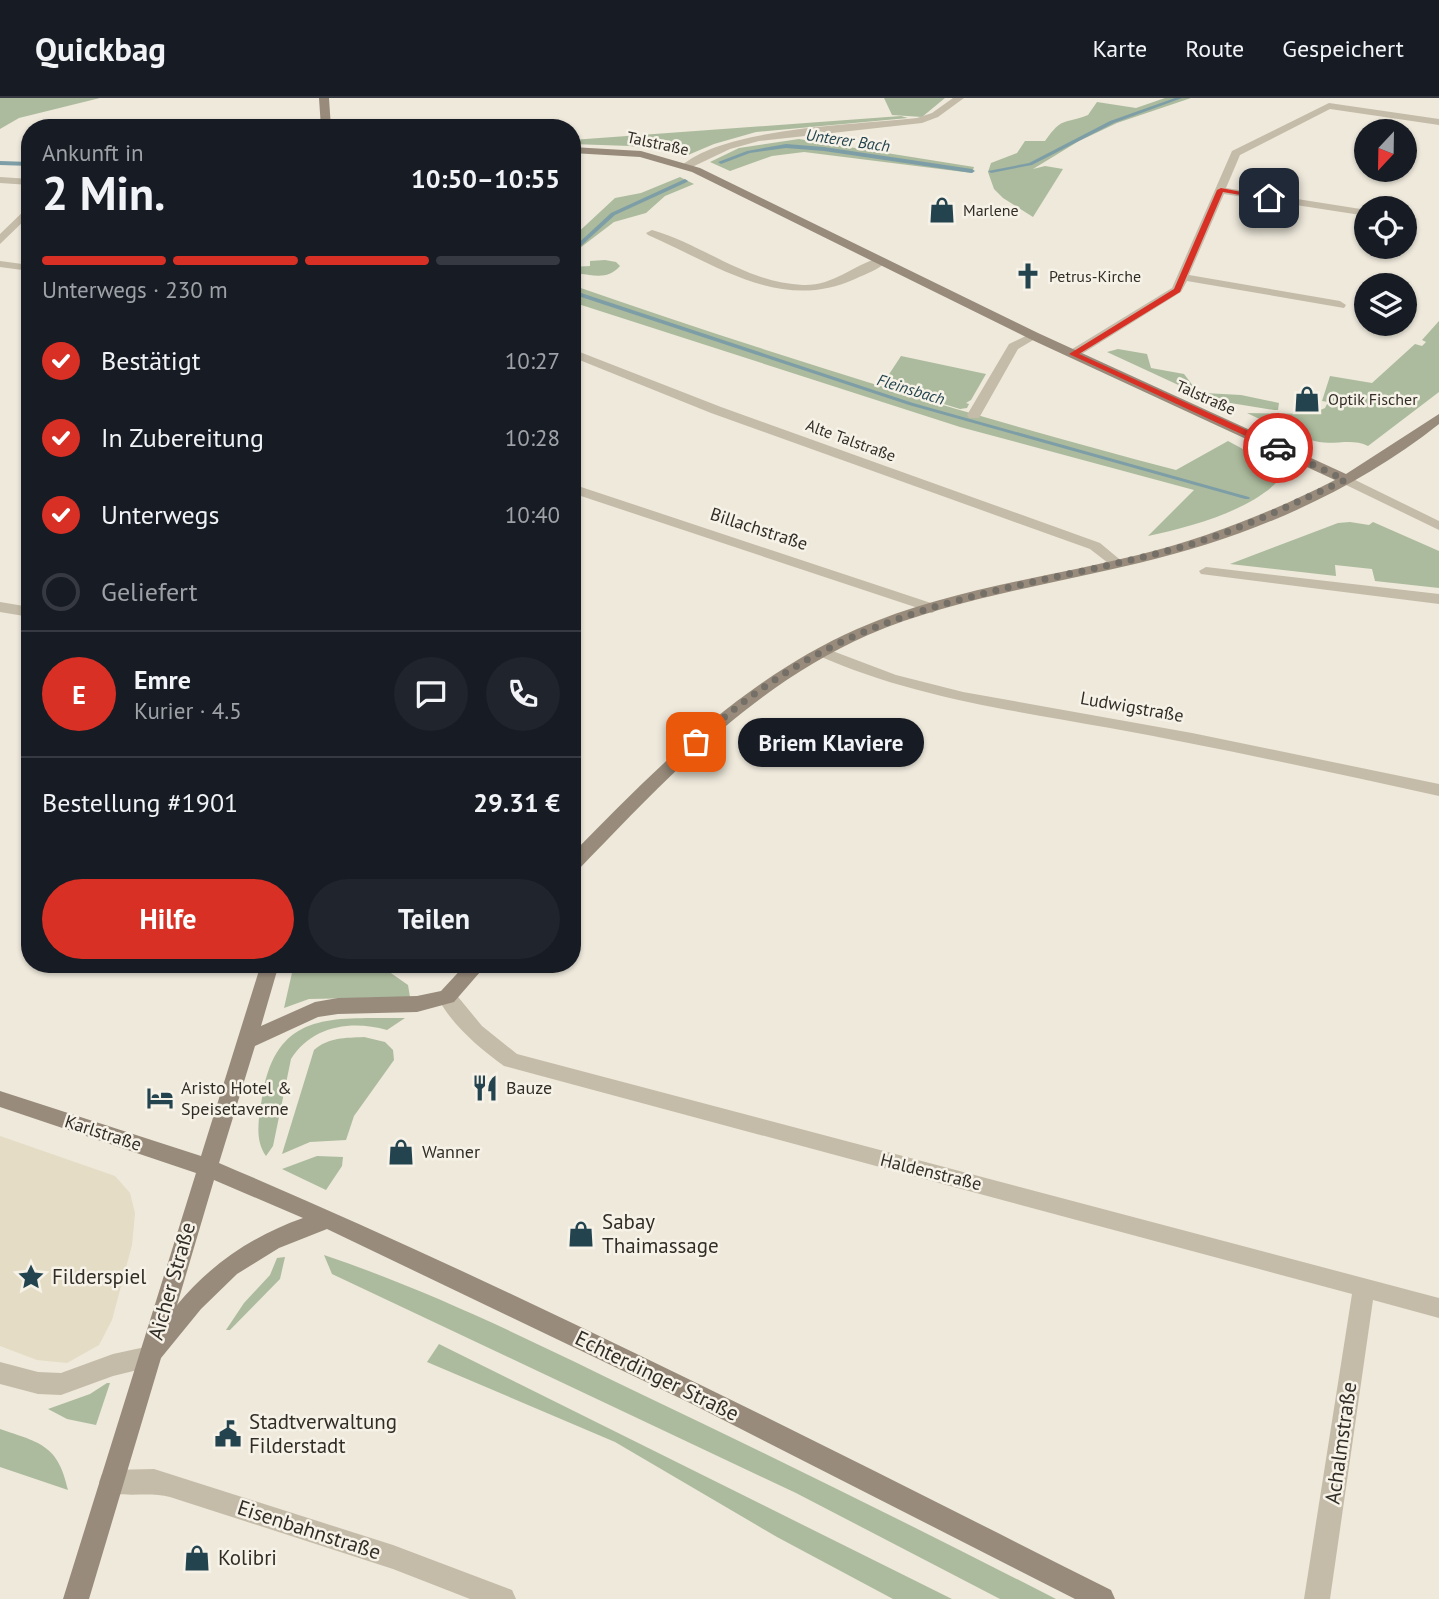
<!DOCTYPE html>
<html lang="de">
<head>
<meta charset="utf-8">
<style>
	:root { --surface:#171b24; --page:#20242c; --text:#f1f3f6; --muted:#9ea1a6; --line:#363941; --accent:#d93025 }
	body { margin:0; font-family:"PT Sans",sans-serif; background:var(--page); color:var(--text); height:100vh; display:flex; flex-direction:column; font-size:26px; white-space:nowrap }
	* { box-sizing:border-box; margin:0 }
	p { font-size:23px; color:var(--muted) }
	.icon { flex:none; width:38px; height:38px; fill:none; stroke:currentColor; stroke-width:2; stroke-linecap:round; stroke-linejoin:round }
	.map { position:relative; flex:1; overflow:hidden }
	.sheet { position:absolute; left:21px; top:21px; width:560px; height:854px; display:flex; flex-direction:column; background:var(--surface); border-radius:28px; box-shadow:0 2px 5px #0004 }
	.sheet>* { flex:none }
	.needle { width:46px; rotate:202deg }
	.controls { position:absolute; left:1354px; top:21px; display:grid; gap:14px }
	.controls a { display:grid; place-items:center; width:63px; height:63px; border-radius:50%; background:var(--surface); box-shadow:0 2px 5px #0004; font-size:35px }
	.pin { position:absolute; display:grid; place-items:center; width:60px; height:60px; color:#fff; margin:-30px; border-radius:14px; box-shadow:0 4px 10px #0006 }
	.courier { position:absolute; display:grid; place-items:center; width:70px; height:70px; margin:-35px; border:5px solid #d93025; border-radius:50%; background:#fff; color:#222; box-shadow:0 2px 9px #0007 }
	.bubble { position:absolute; height:49px; border-radius:24px; background:var(--surface); box-shadow:0 2px 5px #0004; font-size:23px; font-weight:600; line-height:49px; text-align:center }
	.headline em { font-style:normal; font-weight:600 }
	.headline div { display:flex; flex-direction:column-reverse }
	.headline { display:flex; align-items:center; justify-content:space-between; height:119px; padding:0 21px }
	h1 { font-size:46px; font-weight:600; line-height:52px }
	.bar { display:grid; grid-template-columns:repeat(4,1fr); gap:10px 7px; align-content:center; height:84px; padding:0 21px }
	.bar i { height:9px; border-radius:5px; background:var(--line) }
	.bar .active { background:var(--accent) }
	.bar p { grid-column:span 4 }
	.line { display:flex; align-items:center; gap:18px; padding:0 21px; border-top:2px solid var(--line) }
	.line div { flex:1 }
	.round { display:grid; place-items:center; flex:none; width:74px; height:74px; border-radius:37px; background:var(--page) }
	ol { padding:0 21px; list-style:none }
	li { display:flex; align-items:center; gap:21px; height:77px }
	li p { margin-inline-start:auto }
	li .icon { padding:7px; border-radius:50%; background:var(--accent); color:#fff; stroke-width:4 }
	li:last-child { color:var(--muted) }
	li i { width:38px; height:38px; border:4px solid var(--line); border-radius:50% }
	.cta { display:flex; gap:14px; margin-top:auto; padding:14px 21px }
	.cta a { flex:1; height:80px; border-radius:42px; background:var(--accent); color:#fff; font-size:28px; font-weight:600; line-height:80px; text-align:center }
	.cta a+a { background:var(--page); color:var(--text) }
	header { display:flex; align-items:center; gap:42px; box-sizing:border-box; height:98px; padding:0 35px; background:var(--surface); border-bottom:2px solid var(--line) }
	header strong { font-size:33px }
	nav { display:flex; gap:38px; margin-inline-start:auto; font-size:24px }
	.map>svg:first-child { display:block }
	.green { fill:#acbb9d }
	.plaza { fill:#e4dcc4 }
	.lines { fill:none; stroke-linecap:round; stroke-linejoin:round }
	.stream { fill:#7e9ea7; fill-rule:evenodd }
	.street { fill:#c5bba9; fill-rule:evenodd }
	.secondary { fill:#988b7b; fill-rule:evenodd }
	.route { fill:#d93025 }
	.done { stroke:#746f67; stroke-width:7; stroke-dasharray:0 12.6 }
	.labels { text-anchor:middle; stroke-width:5; stroke-linejoin:round; paint-order:stroke }
	.far-water-label { font-size:16px; font-style:italic; fill:#23444f; stroke:#f6f2e7 }
	.far-street-label { font-size:16px; fill:#332d28; stroke:#f6f2e7 }
	.far-poi-label { font-size:16px; fill:#332d28; stroke:#f6f2e7; text-anchor:start }
	.street-label { font-size:18px; fill:#332d28; stroke:#f6f2e7 }
	.poi-label { font-size:18px; fill:#332d28; stroke:#f6f2e7; text-anchor:start }
	.near-poi-label { font-size:21px; fill:#332d28; stroke:#f6f2e7; text-anchor:start }
	.near-street-label { font-size:21px; fill:#332d28; stroke:#f6f2e7 }
</style>
</head>
<body>
<header>
<strong>Quickbag</strong>
<nav><a>Karte</a><a>Route</a><a>Gespeichert</a></nav>
</header>
<div class="map">
<svg width="1439" height="1501" viewBox="0 0 1439 1501">
	<rect width="100%" height="100%" fill="#eee9db"/>
	<path class="green" d="M 0,0 L 100,0 L 19,20 L 0,31 Z
		M 884,0 L 945,0 L 922,19 L 892,17 Z
		M 1165,0 L 1191,0 L 1117,25 L 1079,43 L 1033,71 L 1045,68 L 1063,71 L 1033,119 L 1003,100 L 994,91 L 988,74 L 991,65 L 1017,55 L 1025,43 L 1045,43 C 1063,18 1062,27 1088,17 L 1097,4 L 1136,10 Z
		M 901,18 L 908,20 L 756,34 L 714,46 L 688,57 L 630,48 L 572,46 L 572,42 Z
		M 799,41 L 974,69 L 972,75 L 804,54 L 772,58 L 730,73 L 710,64 L 739,50 Z
		M 680,79 L 694,86 L 665,98 L 646,115 L 614,124 L 572,156 L 572,140 L 615,100 L 641,95 Z
		M 605,162 L 616,164 L 620,168 C 605,185 589,174 572,176 L 572,169 L 590,168 L 590,163 Z
		M 572,187 C 771,256 972,319 1176,372 L 1228,343 L 1278,370 L 1281,380 C 1251,413 1190,429 1148,438 L 1194,392 L 960,329 L 572,204 Z
		M 1439,223 L 1439,294 L 1368,348 C 1353,340 1335,347 1319,344 C 1293,339 1270,326 1247,315 L 1311,316 L 1325,310 L 1328,304 L 1322,303 L 1330,278 L 1372,285 L 1415,246 L 1422,248 L 1426,244 L 1422,242 Z
		M 1118,251 L 1147,256 L 1151,270 L 1184,276 L 1200,297 L 1107,254 Z
		M 901,258 L 986,276 L 971,302 L 966,305 L 969,306 L 967,310 L 960,311 L 882,287 Z
		M 1204,295 L 1241,297 L 1279,305 L 1278,312 L 1274,312 L 1218,303 Z
		M 1350,424 L 1369,427 L 1373,424 L 1439,453 L 1439,490 L 1375,483 L 1372,471 L 1335,467 L 1336,478 L 1230,466 L 1338,425 Z
		M 294,866 L 378,866 L 408,887 L 410,899 L 309,901 L 284,910 Z
		M 405,920 L 387,932 C 351,922 312,928 291,961 L 273,1048 L 266,1058 C 254,1042 259,1019 262,1000 C 276,911 332,921 405,920 Z
		M 364,939 L 385,944 L 393,952 L 394,962 L 354,1018 L 346,1042 L 310,1044 L 282,1056 L 314,952 C 329,939 345,940 364,939 Z
		M 317,1058 L 343,1059 L 342,1068 L 326,1092 L 282,1071 Z
		M 324,1157 C 434,1194 538,1246 643,1297 C 782,1363 919,1431 1056,1501 L 1000,1501 L 796,1395 L 332,1176 Z
		M 285,1159 L 280,1181 L 230,1232 L 226,1232 L 244,1205 L 270,1177 L 277,1160 Z
		M 439,1246 L 952,1501 L 893,1501 L 777,1439 L 615,1344 L 427,1264 Z
		M 107,1285 L 110,1285 L 96,1327 L 67,1321 L 48,1311 L 90,1296 Z
		M 0,1331 C 41,1345 58,1347 68,1392 L 0,1369 Z"/>
	<path class="plaza" d="M 0,1038 L 115,1078 L 130,1095 L 135,1115 L 132,1147 L 112,1222 L 99,1247 L 67,1265 L 37,1262 L 0,1248 Z"/>
	<g class="lines">
		<path class="stream" d="M 1175,0 L 1182,0 L 1114,25 L 1032,67 L 991,75 L 988,73 L 1029,65 L 1110,23 Z
			M 786,46 L 824,49 L 972,71 L 975,73 L 972,75 L 824,53 L 786,50 L 750,55 L 721,66 L 718,64 L 747,53 Z
			M 0,63 L 30,64 L 30,68 L 0,67 Z
			M 685,81 L 688,83 L 687,84 L 615,117 L 572,156 L 572,151 L 611,115 Z
			M 572,192 L 913,305 L 1249,399 L 1250,400 L 1249,401 L 1245,401 L 909,307 L 572,196 Z"/>
		<path class="street" d="M 953,0 L 964,0 L 938,19 L 922,25 L 759,43 L 730,51 L 690,70 L 681,68 C 726,29 856,27 917,20 L 932,15 Z
			M 1329,5 L 1439,21 L 1439,27 L 1330,11 L 1240,57 L 1226,90 L 1367,112 L 1367,118 L 1224,96 L 1189,177 L 1340,203 L 1346,207 L 1344,210 L 1187,183 L 1181,194 L 1077,259 L 1069,259 L 1069,253 L 1172,190 L 1232,53 Z
			M 0,79 L 30,81 L 30,87 L 0,85 Z
			M 30,107 L 30,117 L 0,146 L 0,136 Z
			M 1405,118 L 1416,120 L 1417,122 L 1412,125 L 1405,124 Z
			M 652,132 C 704,147 747,185 803,187 C 833,188 852,168 878,160 C 884,159 884,160 888,163 C 879,171 866,176 855,181 C 781,215 715,166 648,137 L 646,135 Z
			M 0,163 L 30,167 L 30,173 L 0,169 Z
			M 1034,234 L 1040,238 L 1018,251 L 979,320 L 969,320 L 967,317 L 1009,246 Z
			M 572,251 L 721,309 L 1100,445 L 1124,465 L 1122,468 L 1112,468 L 1090,451 L 711,315 L 572,259 Z
			M 1345,377 L 1439,423 L 1439,432 L 1340,384 L 1340,378 Z
			M 572,386 L 937,507 L 940,510 L 932,515 L 927,513 L 572,395 Z
			M 1206,469 L 1439,496 L 1439,506 L 1201,476 L 1199,473 Z
			M 0,504 L 30,509 L 30,519 L 0,514 Z
			M 822,549 L 896,577 L 963,594 L 1192,635 L 1439,686 L 1439,698 C 1330,674 1220,650 1110,630 C 1010,612 911,599 817,557 L 814,554 L 817,551 Z
			M 447,892 L 454,894 L 482,928 L 517,956 L 1439,1200 L 1439,1220 L 1373,1202 L 1330,1501 L 1304,1501 L 1352,1196 L 504,968 C 478,949 453,928 437,899 L 440,894 Z
			M 150,1248 L 158,1251 L 161,1259 L 158,1267 L 113,1278 L 61,1297 L 38,1296 L 0,1286 L 0,1264 L 38,1274 L 61,1275 L 113,1256 Z
			M 154,1371 L 393,1447 L 512,1492 L 516,1501 L 470,1501 L 393,1471 L 170,1399 C 148,1393 123,1401 102,1392 L 99,1384 L 102,1376 L 111,1372 Z"/>
		<path class="secondary" d="M 319,0 L 329,0 L 331,30 L 321,30 Z
			M 572,49 L 641,53 L 700,70 L 1038,235 L 1346,376 L 1439,316 L 1439,326 C 1352,395 1246,440 1139,465 C 1049,487 954,500 868,537 C 752,588 665,682 578,772 L 572,773 L 572,756 C 657,669 744,581 857,531 C 946,492 1044,480 1138,457 C 1207,440 1272,414 1335,382 L 1030,241 L 692,74 L 640,59 L 572,55 Z
			M 261,866 L 279,866 L 261,928 L 315,904 L 338,900 L 417,898 L 441,893 L 466,866 L 487,866 L 454,904 L 417,914 L 338,916 L 318,919 L 255,948 L 219,1065 C 523,1194 817,1344 1111,1492 L 1115,1501 L 1075,1501 L 690,1305 L 327,1131 L 279,1150 L 237,1176 L 201,1211 L 161,1260 L 89,1501 L 63,1501 L 196,1075 L 0,1009 L 0,993 L 201,1058 ZM 214,1082 L 303,1120 C 252,1138 211,1166 177,1207 Z"/>
	</g>
	<path class="route" d="M 1221,90 L 1273,100 L 1269,102 L 1223,94 L 1180,194 L 1079,256 L 1282,348 L 1278,353 L 1069,256 L 1174,191 L 1217,92 Z"/>
	<g class="lines">
		<path class="done" d="M 696,644 C 751,593 814,552 884,526 C 979,490 1080,477 1178,450 C 1236,434 1291,407 1345,382 L 1278,350"/>
	</g>
	<defs>
		<g id="shop-bare" transform="scale(2.1)"><path d="M-5-2.5h2.3a2.7 3.5 0 0 1 5.4 0H5L5.5 6h-11ZM-1.5-2.5h3a1.5 2.3 0 0 0-3 0Z" fill="#23444f" stroke="#f6f2e7" stroke-width="2.5" paint-order="stroke"/></g>
		<g id="church-bare" transform="scale(2.1)"><path d="M-1.2-6h2.4v3.5h3.3v2.4h-3.3V6h-2.4V-.1h-3.3v-2.4h3.3Z" fill="#23444f" stroke="#f6f2e7" stroke-width="2.5" paint-order="stroke"/></g>
		<g id="restaurant-bare" transform="scale(2.1)"><path d="M-5-6h1v4h1v-4h1v4h1v-4h1v5L-1.5 .5V6h-2V.5L-5-1ZM5-6V6H3V1.5H1.5Q1.5-4 5-6Z" fill="#23444f" stroke="#f6f2e7" stroke-width="2.5" paint-order="stroke"/></g>
		<g id="hotel-bare" transform="scale(2.1)"><path d="M-6-4.5h1.5V1H6V5H4.5V3h-9V5H-6ZM-4 0a1.8 1.8 0 1 1 3.6 0ZM.5 0V-2.5h3Q6-2.5 6 0Z" fill="#23444f" stroke="#f6f2e7" stroke-width="2.5" paint-order="stroke"/></g>
		<g id="sight-bare" transform="scale(2.1)"><path d="M0-6L1.8-2.2L6-1.7L2.9 1.2L3.7 5.4L0 3.3L-3.7 5.4L-2.9 1.2L-6-1.7L-1.8-2.2Z" fill="#23444f" stroke="#f6f2e7" stroke-width="2.5" paint-order="stroke"/></g>
		<g id="civic-bare" transform="scale(2.1)"><path d="M-.6-6.5H3V-4.5H.6V-3L4-1V1h2V6H-6V1h2V-1L-.6-3ZM-1.2 2.5V6h2.4V2.5Z" fill="#23444f" stroke="#f6f2e7" stroke-width="2.5" paint-order="stroke"/></g>
	</defs>
	<g fill-rule="evenodd">
		<use href="#shop-bare" x="942" y="112"/>
		<use href="#church-bare" x="1028" y="178"/>
		<use href="#shop-bare" x="1307" y="301"/>
		<use href="#restaurant-bare" x="485" y="990"/>
		<use href="#hotel-bare" x="160" y="1000"/>
		<use href="#shop-bare" x="401" y="1054"/>
		<use href="#shop-bare" x="581" y="1136"/>
		<use href="#sight-bare" x="31" y="1179"/>
		<use href="#civic-bare" x="228" y="1336"/>
		<use href="#shop-bare" x="197" y="1460"/>
	</g>
	<g class="labels">
		<g class="far-water-label">
			<text transform="translate(848 42) rotate(8)" y="6">Unterer Bach</text>
			<text transform="translate(911 291) rotate(17)" y="6">Fleinsbach</text>
		</g>
		<g class="far-street-label">
			<text transform="translate(658 45) rotate(12)" y="6">Talstraße</text>
			<text transform="translate(1206 299) rotate(24)" y="6">Talstraße</text>
			<text transform="translate(851 342) rotate(20)" y="6">Alte Talstraße</text>
		</g>
		<g class="far-poi-label">
			<text x="963" y="118">Marlene</text>
			<text x="1049" y="184">Petrus-Kirche</text>
			<text x="1328" y="307">Optik Fischer</text>
		</g>
		<g class="street-label">
			<text transform="translate(759 431) rotate(18)" y="6">Billachstraße</text>
			<text transform="translate(1132 609) rotate(10)" y="6">Ludwigstraße</text>
			<text transform="translate(103 1035) rotate(18)" y="6">Karlstraße</text>
			<text transform="translate(931 1074) rotate(14)" y="6">Haldenstraße</text>
		</g>
		<g class="poi-label">
			<text x="181" y="996">Aristo Hotel &amp;<tspan x="181" dy="21">Speisetaverne</tspan></text>
			<text x="506" y="996">Bauze</text>
			<text x="422" y="1060">Wanner</text>
		</g>
		<g class="near-poi-label">
			<text x="602" y="1131">Sabay<tspan x="602" dy="24">Thaimassage</tspan></text>
			<text x="52" y="1186">Filderspiel</text>
			<text x="249" y="1331">Stadtverwaltung<tspan x="249" dy="24">Filderstadt</tspan></text>
			<text x="218" y="1467">Kolibri</text>
		</g>
		<g class="near-street-label">
			<text transform="translate(172 1183) rotate(-74)" y="7">Aicher Straße</text>
			<text transform="translate(657 1278) rotate(26)" y="7">Echterdinger Straße</text>
			<text transform="translate(1341 1345) rotate(-82)" y="7">Achalmstraße</text>
			<text transform="translate(309 1432) rotate(18)" y="7">Eisenbahnstraße</text>
		</g>
	</g>
</svg>
<div class="controls">
<a><svg class="needle" viewBox="-14 -14 28 28"><path d="M0-13l5 13h-10z" fill="#e53935"/><path d="M0 13l5-13h-10z" fill="#9ea1a6"/></svg></a>
<a><svg class="icon" aria-label="locate" viewBox="0 0 24 24"><circle cx="12" cy="12" r="6"/><path d="M12 2v4M12 18v4M2 12h4M18 12h4"/></svg></a>
<a><svg class="icon" aria-label="layers" viewBox="0 0 24 24"><path d="M12 4l9 5-9 5-9-5zM3 14l9 5 9-5"/></svg></a>
</div>
<div class="pin" style="left:696px;top:644px;background:#ea580c"><svg class="icon" aria-label="bag" viewBox="0 0 24 24"><path d="M5 8h14l-1 12H6zM9 8a3 3 0 0 1 6 0"/></svg></div>
<div class="pin" style="left:1269px;top:100px;background:#1f2937"><svg class="icon" aria-label="home" viewBox="0 0 24 24"><path d="M3 11l9-7 9 7M6 9v11h12V9"/></svg></div>
<div class="courier" style="left:1278px;top:350px"><svg class="icon" aria-label="car" viewBox="0 0 24 24"><path d="M5 17H2v-5l4-1 3-4h7l3 4 3 1v5h-3M9 17h6M6 11h13"/><circle cx="7" cy="17" r="2"/><circle cx="17" cy="17" r="2"/></svg></div>
<div class="bubble" style="left:738px;top:620px;width:186px">Briem Klaviere</div>
<section class="sheet">
<div class="headline"><div><h1>2 Min.</h1><p>Ankunft in</p></div><em>10:50–10:55</em></div>
<div class="bar"><i class="active"></i><i class="active"></i><i class="active"></i><i></i><p>Unterwegs · 230 m</p></div>
<ol>
<li><svg class="icon" aria-label="check" viewBox="0 0 24 24"><path d="M5 12l5 5 9-10"/></svg>Bestätigt<p>10:27</p></li>
<li><svg class="icon" aria-label="check" viewBox="0 0 24 24"><path d="M5 12l5 5 9-10"/></svg>In Zubereitung<p>10:28</p></li>
<li><svg class="icon" aria-label="check" viewBox="0 0 24 24"><path d="M5 12l5 5 9-10"/></svg>Unterwegs<p>10:40</p></li>
<li><i></i>Geliefert</li>
</ol>
<div class="line" style="height:126px"><b class="round" style="background:var(--accent);color:#fff">E</b><div><b>Emre</b><p>Kurier · 4.5</p></div><a class="round"><svg class="icon" aria-label="chat" viewBox="0 0 24 24"><path d="M4 5h16v11H9l-5 4z"/></svg></a><a class="round"><svg class="icon" aria-label="phone" viewBox="0 0 24 24"><path d="M5 4h4l2 5-3 2q2 4 5 5l2-3 5 2v4C11 20 4 13 5 4z"/></svg></a></div>
<div class="line" style="height:91px"><div>Bestellung #1901</div><b>29.31 €</b></div>
<div class="cta"><a>Hilfe</a><a>Teilen</a></div>
</section>
</div>
</body>
</html>
